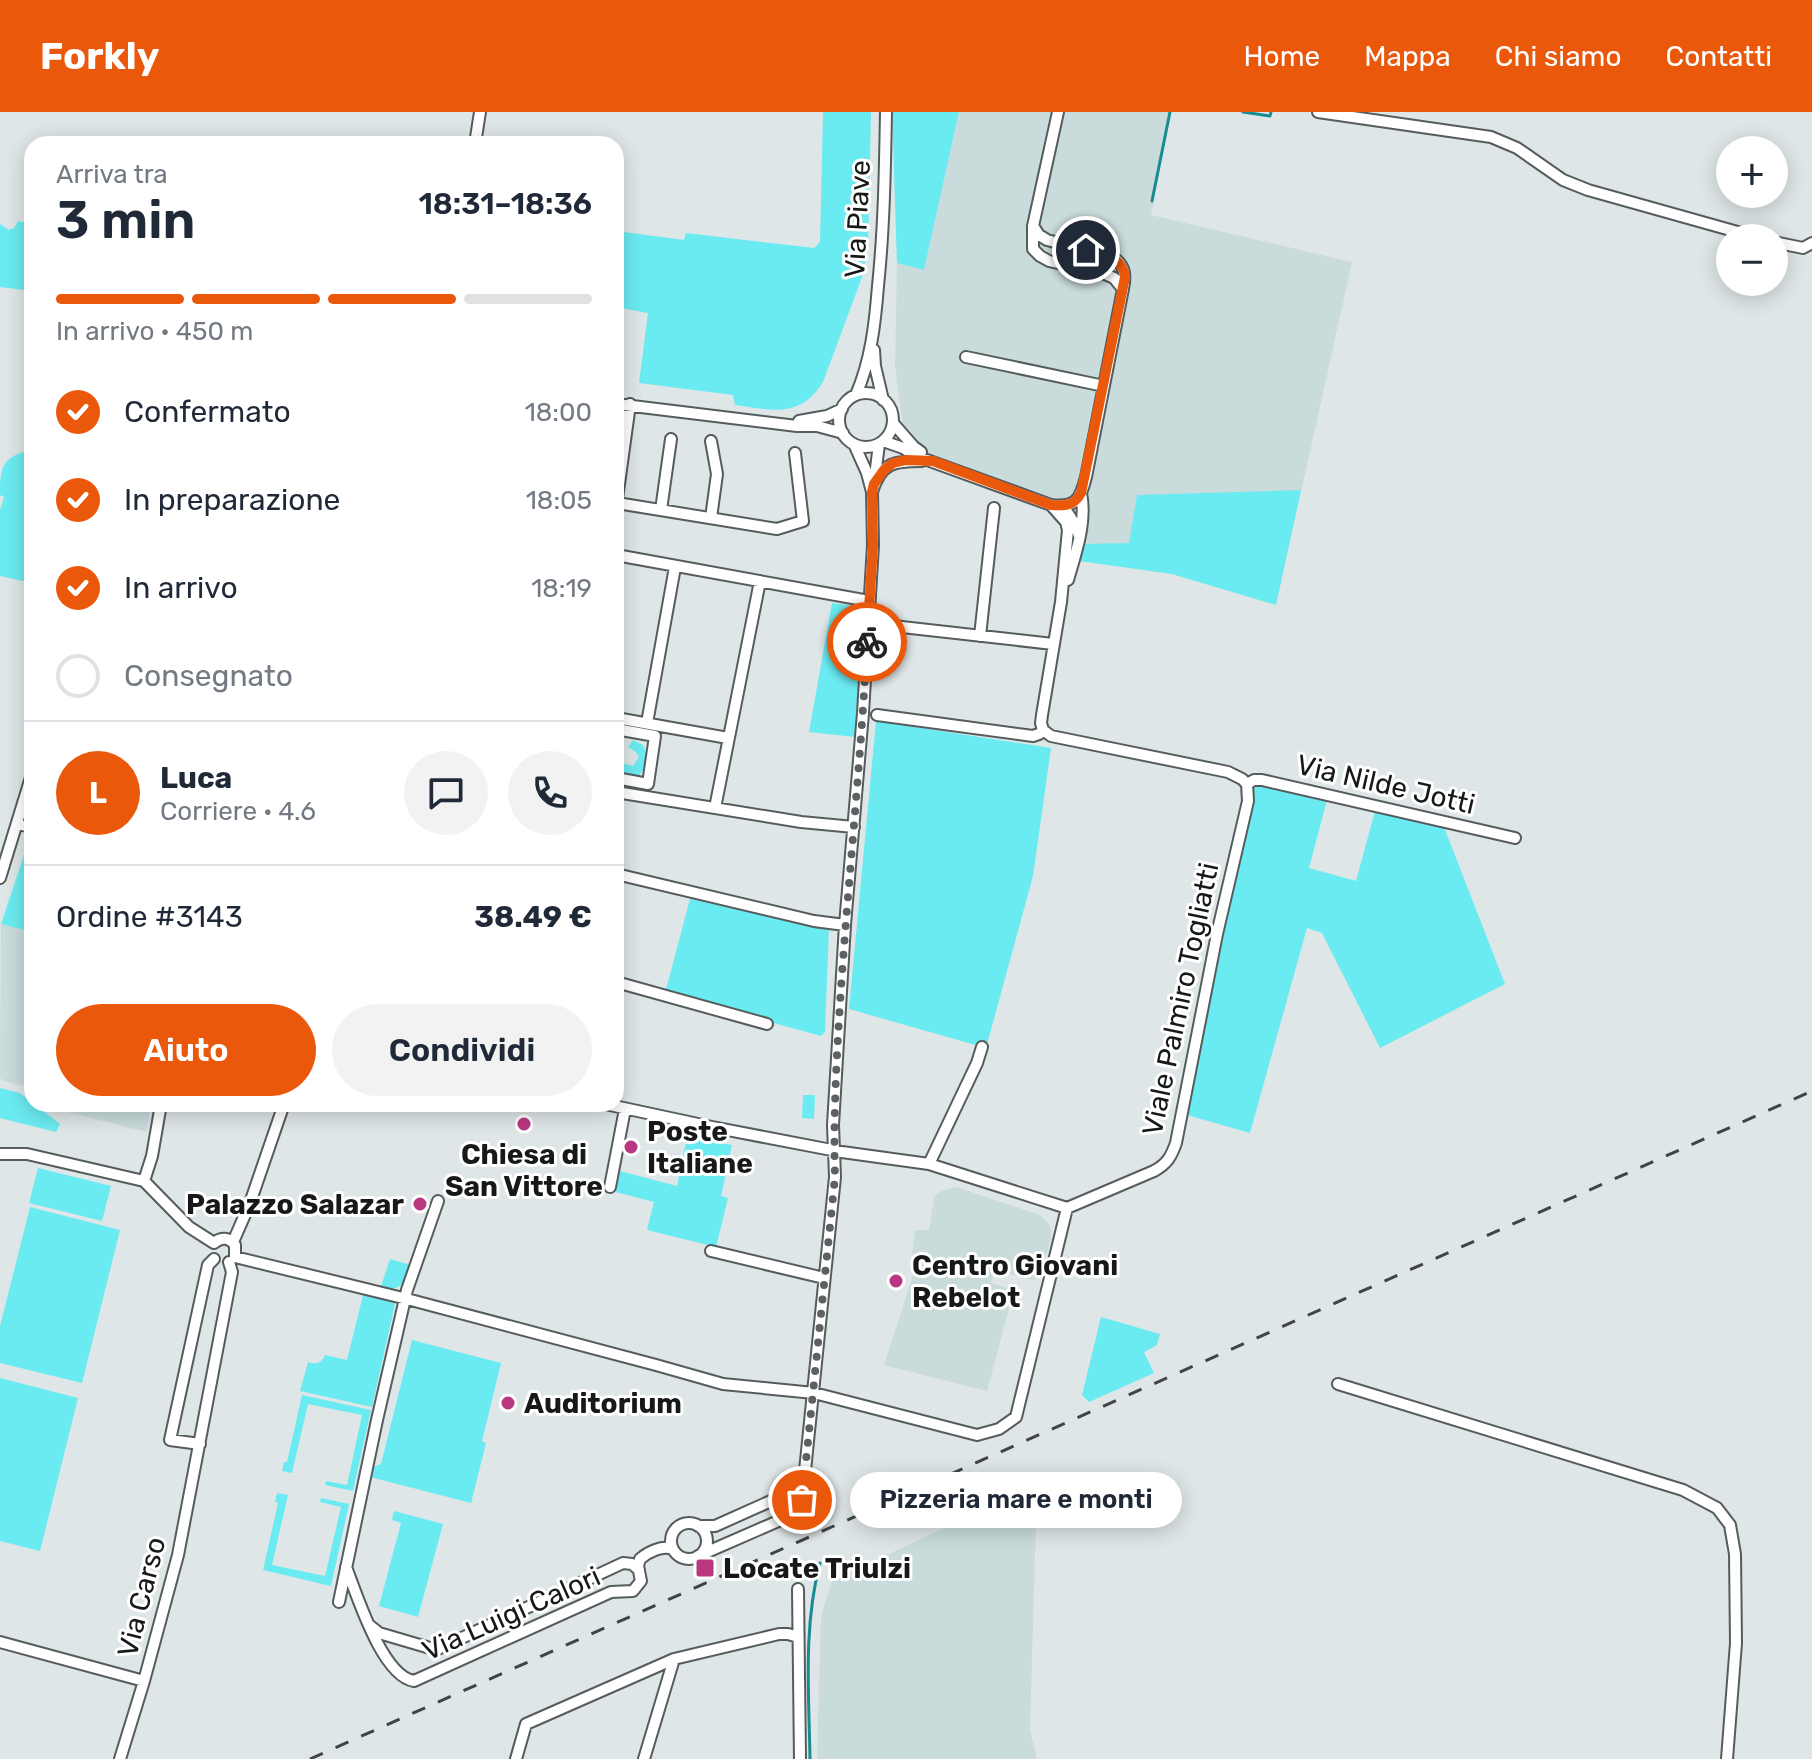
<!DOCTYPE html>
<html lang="it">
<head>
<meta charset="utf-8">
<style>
	:root { --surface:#fff; --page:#f2f2f3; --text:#1f2937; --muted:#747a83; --line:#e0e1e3; --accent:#ea580c }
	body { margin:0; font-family:Rubik,sans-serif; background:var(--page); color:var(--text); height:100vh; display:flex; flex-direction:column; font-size:30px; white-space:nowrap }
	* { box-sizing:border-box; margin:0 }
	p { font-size:26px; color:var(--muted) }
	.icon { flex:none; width:44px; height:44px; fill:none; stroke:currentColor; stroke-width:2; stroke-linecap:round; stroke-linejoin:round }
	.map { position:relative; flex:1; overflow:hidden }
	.side { position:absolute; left:24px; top:24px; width:600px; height:976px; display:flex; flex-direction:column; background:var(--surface); border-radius:24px; box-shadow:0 4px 20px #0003 }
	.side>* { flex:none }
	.tools { position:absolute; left:1716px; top:24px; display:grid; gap:16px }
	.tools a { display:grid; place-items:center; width:72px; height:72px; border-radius:50%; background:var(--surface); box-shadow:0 4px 20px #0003; font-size:40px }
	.pin { position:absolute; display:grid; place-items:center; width:68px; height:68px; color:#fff; margin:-34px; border:4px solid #fff; border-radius:50%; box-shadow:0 2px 8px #0007 }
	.courier { position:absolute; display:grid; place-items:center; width:80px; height:80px; margin:-40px; border:6px solid #ea580c; border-radius:50%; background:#fff; color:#222; box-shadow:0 2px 10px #0007 }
	.bubble { position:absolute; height:56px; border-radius:28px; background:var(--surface); box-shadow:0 4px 20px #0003; font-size:26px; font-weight:600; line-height:56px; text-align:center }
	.head em { font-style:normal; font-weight:600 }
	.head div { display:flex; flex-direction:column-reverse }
	.head { display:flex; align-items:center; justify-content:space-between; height:136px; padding:0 32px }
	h1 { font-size:52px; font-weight:600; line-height:60px }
	.bar { display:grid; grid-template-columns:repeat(4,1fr); gap:12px 8px; align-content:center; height:96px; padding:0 32px }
	.bar i { height:10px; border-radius:6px; background:var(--line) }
	.bar .selected { background:var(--accent) }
	.bar p { grid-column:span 4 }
	.line { display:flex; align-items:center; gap:20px; padding:0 32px; border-top:2px solid var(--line) }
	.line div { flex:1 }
	.round { display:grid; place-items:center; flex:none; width:84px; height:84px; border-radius:42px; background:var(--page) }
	ol { padding:0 32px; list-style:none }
	li { display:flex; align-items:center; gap:24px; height:88px }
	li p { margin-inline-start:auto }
	li .icon { padding:8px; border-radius:50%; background:var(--accent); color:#fff; stroke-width:4 }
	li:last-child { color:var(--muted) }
	li i { width:44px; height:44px; border:4px solid var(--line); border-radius:50% }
	.primary-button { display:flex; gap:16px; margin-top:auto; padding:16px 32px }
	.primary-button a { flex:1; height:92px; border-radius:48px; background:var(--accent); color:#fff; font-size:32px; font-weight:600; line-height:92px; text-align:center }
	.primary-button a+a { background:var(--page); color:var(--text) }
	header { display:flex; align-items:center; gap:48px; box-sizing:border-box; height:112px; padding:0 40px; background:var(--accent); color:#fff }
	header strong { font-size:38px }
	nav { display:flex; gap:44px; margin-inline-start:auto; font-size:28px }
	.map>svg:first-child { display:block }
	.built { fill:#cadbdb }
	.green { fill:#6aebf1 }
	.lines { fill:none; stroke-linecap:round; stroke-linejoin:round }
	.stream { stroke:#188c91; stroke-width:3 }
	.minor-casing { stroke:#565c5d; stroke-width:14 }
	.minor { stroke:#fff; stroke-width:10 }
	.rail { stroke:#414445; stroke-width:3; stroke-dasharray:14 14; stroke-linecap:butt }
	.done { stroke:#5d6161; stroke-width:8; stroke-dasharray:0 14.4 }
	.route { stroke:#ea580c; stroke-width:10 }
	.poi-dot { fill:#b93781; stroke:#fff; stroke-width:3 }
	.labels { text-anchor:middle; stroke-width:6; stroke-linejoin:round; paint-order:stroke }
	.street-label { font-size:28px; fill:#171919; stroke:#fff }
	.poi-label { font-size:28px; font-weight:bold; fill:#171919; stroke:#fff; text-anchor:start }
</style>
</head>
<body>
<header>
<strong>Forkly</strong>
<nav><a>Home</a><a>Mappa</a><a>Chi siamo</a><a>Contatti</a></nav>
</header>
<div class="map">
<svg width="1812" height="1647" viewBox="0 0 1812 1647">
	<rect width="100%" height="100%" fill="#dfe6e7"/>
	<path class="built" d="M 959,0 L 1171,0 L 1151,103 L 1352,150 L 1276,493 L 1172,462 L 1074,448 L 1082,397 L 934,349 L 899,345 L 902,307 L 895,254 L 897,151 L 924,158 Z
		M 1,812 L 32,820 L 32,976 L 4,969 L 0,966 Z
		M 64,992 L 151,992 L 147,1020 L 63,999 Z
		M 956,1075 L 1040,1103 L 1049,1112 L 1051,1119 L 1051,1126 L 1040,1166 L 1033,1168 L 995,1158 L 991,1171 L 1014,1178 L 987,1279 L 884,1253 L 919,1145 L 912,1143 L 915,1118 L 929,1118 L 934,1085 L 941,1079 Z
		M 1009,1385 L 1022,1389 L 1031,1398 L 1036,1410 L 1030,1618 L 1037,1647 L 817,1647 L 821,1504 L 832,1469 Z"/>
	<path class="green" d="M 823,0 L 871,0 L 868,136 L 861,168 L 823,270 C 800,307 772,298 735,293 L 733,283 L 639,271 L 648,201 L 616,195 L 616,119 L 684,128 L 686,121 L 814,136 L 820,130 Z
		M 892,0 L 959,0 L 924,158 L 897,151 Z
		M 18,109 L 32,112 L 32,179 L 0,175 L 0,112 L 9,118 L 14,116 Z
		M 32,338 L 32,471 L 0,464 L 0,398 L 4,385 L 0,383 C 0,355 2,344 32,338 Z
		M 1301,378 L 1276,493 L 1172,462 L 1079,449 L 1082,432 L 1129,431 L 1137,383 Z
		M 832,491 L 862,495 L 855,625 L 809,620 Z
		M 876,609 L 1051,636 L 1033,764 L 986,936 L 849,897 Z
		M 633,628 L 643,633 C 649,644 646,658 636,667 L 617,661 L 619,653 L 622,651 L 633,654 L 639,645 L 636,640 L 628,635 Z
		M 1262,673 L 1327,688 L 1309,756 L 1356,769 L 1375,699 L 1444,715 L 1505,872 L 1380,936 L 1322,821 L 1307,816 L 1250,1021 L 1187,1003 L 1252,677 Z
		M 30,725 L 32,726 L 32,820 L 1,812 Z
		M 690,787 L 829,816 L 825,920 L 821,924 L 665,881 Z
		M 0,976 L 20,981 L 60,1012 L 56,1020 L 0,1006 Z
		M 803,983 L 815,983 L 814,1007 L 802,1006 Z
		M 687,1025 L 732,1033 L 721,1084 L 728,1086 L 716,1135 L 647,1118 L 654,1090 L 615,1080 L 620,1059 L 677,1074 Z
		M 38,1056 L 111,1074 L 102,1109 L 29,1091 Z
		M 30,1095 L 120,1118 L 82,1271 L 0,1251 L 0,1214 Z
		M 390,1147 L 411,1153 L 404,1172 L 393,1177 L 381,1174 Z
		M 363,1183 L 390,1188 L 395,1192 L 372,1295 L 300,1279 L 308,1250 C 316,1253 322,1251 325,1243 L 347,1248 Z
		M 1101,1205 L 1160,1222 L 1157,1233 L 1144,1240 L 1154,1261 L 1089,1290 L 1082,1283 Z
		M 412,1228 L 501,1251 L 482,1329 L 486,1331 L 471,1391 L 370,1365 L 373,1355 L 381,1352 Z
		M 0,1266 L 78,1286 L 40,1439 L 0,1429 Z
		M 302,1283 L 371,1298 L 353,1379 L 325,1373 L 326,1369 L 347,1373 L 362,1303 L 308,1292 L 292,1361 L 282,1359 L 284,1350 L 287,1350 Z
		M 277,1381 L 288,1383 L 272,1453 L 325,1464 L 341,1395 L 320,1390 L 321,1386 L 349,1392 L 331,1474 L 263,1458 L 278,1391 L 275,1390 Z
		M 394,1399 L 443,1412 L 418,1505 L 379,1494 L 401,1411 L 392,1408 Z"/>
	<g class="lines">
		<path class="stream" d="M 1243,0 L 1270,4 L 1271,0
			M 1152,89 L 1170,0
			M 810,1647 C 809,1582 803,1515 820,1451"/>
		<g class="minor-casing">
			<path id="minor" d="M 1058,0 L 1033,114 L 1033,137 L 1040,144 L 1049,149 L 1105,162 L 1114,166 L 1123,177
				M 1318,0 L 1491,25 L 1517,36 L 1563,68 L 1588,78 L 1759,126
				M 475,32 L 480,0
				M 1774,130 L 1803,136 L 1812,131
				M 874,238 L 875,254 L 883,288
				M 966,245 L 1104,274
				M839 308a27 27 0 1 1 54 0a27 27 0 1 1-54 0Z
				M 856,283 C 871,248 875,212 878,174 C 884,116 885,58 886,0
				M 616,292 L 797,314 L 817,314 L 843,321
				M 799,309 L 827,304 L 842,297
				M 893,311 L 914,335 L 921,340
				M 711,329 L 717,362 L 711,406
				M 883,329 L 903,336 L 916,344 L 1051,393 C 1076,396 1080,388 1086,365 L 1123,177 C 1126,162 1125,154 1113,145 L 1047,128 L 1039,123 L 1033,114
				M 874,372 L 879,332
				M 872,380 C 881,350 895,349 922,349
				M 617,391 L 777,417 L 803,409 L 795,341
				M 616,394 L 630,292
				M 1063,394 L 1075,412 L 1079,424
				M 661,398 L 671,327
				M 616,443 L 869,489
				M 1068,468 C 1076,440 1087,410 1081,381
				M 884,513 L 1053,532
				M 980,524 L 994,396
				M 877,603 L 1033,624 L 1039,622 L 1043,618
				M 616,606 L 728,626
				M 647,611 L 675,455
				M 616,617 L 655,624 L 648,672 L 616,666
				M 1043,618 L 1041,611 L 1042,603 L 1061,490 L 1068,418 L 1066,410 L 1051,393
				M 1043,618 L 1051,624 L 1228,660 L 1242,667 L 1247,672
				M 1247,672 L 1254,668 L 1262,668 L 1515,726
				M 616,680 L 801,710 L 854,715
				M 715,696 L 760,469
				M 17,712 L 32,715
				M 616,762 L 814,809 L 845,813
				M 0,766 L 32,662
				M 616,870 L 767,912
				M 605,992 L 712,1015 L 842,1040 L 929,1052 L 1067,1096
				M 0,1042 L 27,1042 L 144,1069 L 189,1115 L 214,1131
				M 929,1052 L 977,951 L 982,935
				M 144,1069 L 152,1044 L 161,992
				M 610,1075 L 625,997
				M 1067,1096 L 1154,1059 C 1167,1052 1171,1045 1176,1031 L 1217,822 L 1248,689 L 1247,672
				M 233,1130 L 250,1091 L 284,992
				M 214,1131 C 221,1125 229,1125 235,1133 L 235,1145
				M 711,1139 L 824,1166
				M 235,1145 L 407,1187 L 656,1253 L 723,1272 L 814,1281 L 977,1323 L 999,1317 L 1016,1305 L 1067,1096
				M 1338,1272 L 1683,1378 L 1717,1396 L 1730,1413 L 1735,1442 L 1736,1531 L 1727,1647
				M 200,1332 L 170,1328 L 208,1153 L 214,1147
				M671 1429a18 18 0 1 1 36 0a18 18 0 1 1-36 0Z
				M 698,1414 L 715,1414 L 791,1380 L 796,1377 L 805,1365
				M 698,1444 L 792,1403 L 801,1394 L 802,1388 L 835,1065 L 833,1013 L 845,813 L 863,601 L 873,433 L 872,380 L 867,361 L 854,332
				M 346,1455 C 357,1483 382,1564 414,1569 L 611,1480 L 633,1479 L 641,1469 L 638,1454 L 640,1447 C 648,1440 662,1433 673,1437
				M 798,1477 L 800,1647
				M 339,1490 L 377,1308 L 407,1178 L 438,1089
				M 369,1513 L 379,1521 L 430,1536 L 438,1537 L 623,1451 L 632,1452 L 639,1458
				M 0,1530 L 144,1569
				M 120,1647 L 144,1569 L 178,1443 L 232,1160 L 229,1150
				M 516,1647 L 526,1612 L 674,1547 L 779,1522 L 788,1522 L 798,1525
				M 644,1647 L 674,1547"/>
		</g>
		<use href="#minor" class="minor"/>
		<path class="rail" d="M 310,1647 L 1812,979"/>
	</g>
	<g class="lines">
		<path class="done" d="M 802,1388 L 835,1065 C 833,1002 837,939 841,876 C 849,761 861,646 867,530"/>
		<path class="route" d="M 867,530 L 873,433 L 872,380 L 874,372 L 884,358 L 893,351 L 906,348 L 933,349 L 1051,393 C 1065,394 1074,394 1081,381 L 1125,165 C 1123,144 1103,143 1086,138"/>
	</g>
	<g class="poi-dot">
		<circle cx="524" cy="1012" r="8"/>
		<circle cx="631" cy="1035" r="8"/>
		<circle cx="420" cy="1092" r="8"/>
		<circle cx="896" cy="1169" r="8"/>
		<circle cx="508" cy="1291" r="8"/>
		<rect x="695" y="1446" width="20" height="20" rx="4"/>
	</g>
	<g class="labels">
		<g class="street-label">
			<text transform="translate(857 107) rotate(-87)" y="10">Via Piave</text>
			<text transform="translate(1386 672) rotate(13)" y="10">Via Nilde Jotti</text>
			<text transform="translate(1180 887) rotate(-78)" y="10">Viale Palmiro Togliatti</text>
			<text transform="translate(141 1485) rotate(-76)" y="10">Via Carso</text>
			<text transform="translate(511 1501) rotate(-24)" y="10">Via Luigi Calori</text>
		</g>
		<g class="poi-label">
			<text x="647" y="1029">Poste<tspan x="647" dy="32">Italiane</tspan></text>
			<text x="524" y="1052" text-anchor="middle">Chiesa di<tspan x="524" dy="32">San Vittore</tspan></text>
			<text x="404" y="1102" text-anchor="end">Palazzo Salazar</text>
			<text x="912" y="1163">Centro Giovani<tspan x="912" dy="32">Rebelot</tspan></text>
			<text x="524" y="1301">Auditorium</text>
			<text x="723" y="1466">Locate Triulzi</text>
		</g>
	</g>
</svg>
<div class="tools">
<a>+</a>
<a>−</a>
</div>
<div class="pin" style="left:802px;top:1388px;background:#ea580c"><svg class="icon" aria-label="bag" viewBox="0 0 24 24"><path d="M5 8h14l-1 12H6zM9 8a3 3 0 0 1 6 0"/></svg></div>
<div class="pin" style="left:1086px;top:138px;background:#1f2937"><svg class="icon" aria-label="home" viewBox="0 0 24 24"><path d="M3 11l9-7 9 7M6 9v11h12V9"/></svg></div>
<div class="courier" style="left:867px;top:530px"><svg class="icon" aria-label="bike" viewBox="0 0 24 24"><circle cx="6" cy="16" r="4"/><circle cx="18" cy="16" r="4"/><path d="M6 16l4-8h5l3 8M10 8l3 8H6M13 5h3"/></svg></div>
<div class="bubble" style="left:850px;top:1360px;width:332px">Pizzeria mare e monti</div>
<section class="side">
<div class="head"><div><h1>3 min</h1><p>Arriva tra</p></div><em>18:31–18:36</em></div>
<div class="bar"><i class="selected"></i><i class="selected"></i><i class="selected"></i><i></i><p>In arrivo · 450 m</p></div>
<ol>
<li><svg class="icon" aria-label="check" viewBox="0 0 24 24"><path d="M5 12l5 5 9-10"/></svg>Confermato<p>18:00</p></li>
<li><svg class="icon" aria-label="check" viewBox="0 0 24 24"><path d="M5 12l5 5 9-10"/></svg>In preparazione<p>18:05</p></li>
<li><svg class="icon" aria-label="check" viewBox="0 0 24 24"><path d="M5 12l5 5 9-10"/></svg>In arrivo<p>18:19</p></li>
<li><i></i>Consegnato</li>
</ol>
<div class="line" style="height:144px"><b class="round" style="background:var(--accent);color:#fff">L</b><div><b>Luca</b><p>Corriere · 4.6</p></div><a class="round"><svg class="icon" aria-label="chat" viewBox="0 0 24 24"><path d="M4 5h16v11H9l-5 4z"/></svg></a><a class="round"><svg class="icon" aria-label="phone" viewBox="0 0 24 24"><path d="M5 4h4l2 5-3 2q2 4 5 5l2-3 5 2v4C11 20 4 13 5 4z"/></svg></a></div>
<div class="line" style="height:104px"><div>Ordine #3143</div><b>38.49 €</b></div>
<div class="primary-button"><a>Aiuto</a><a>Condividi</a></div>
</section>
</div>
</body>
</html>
